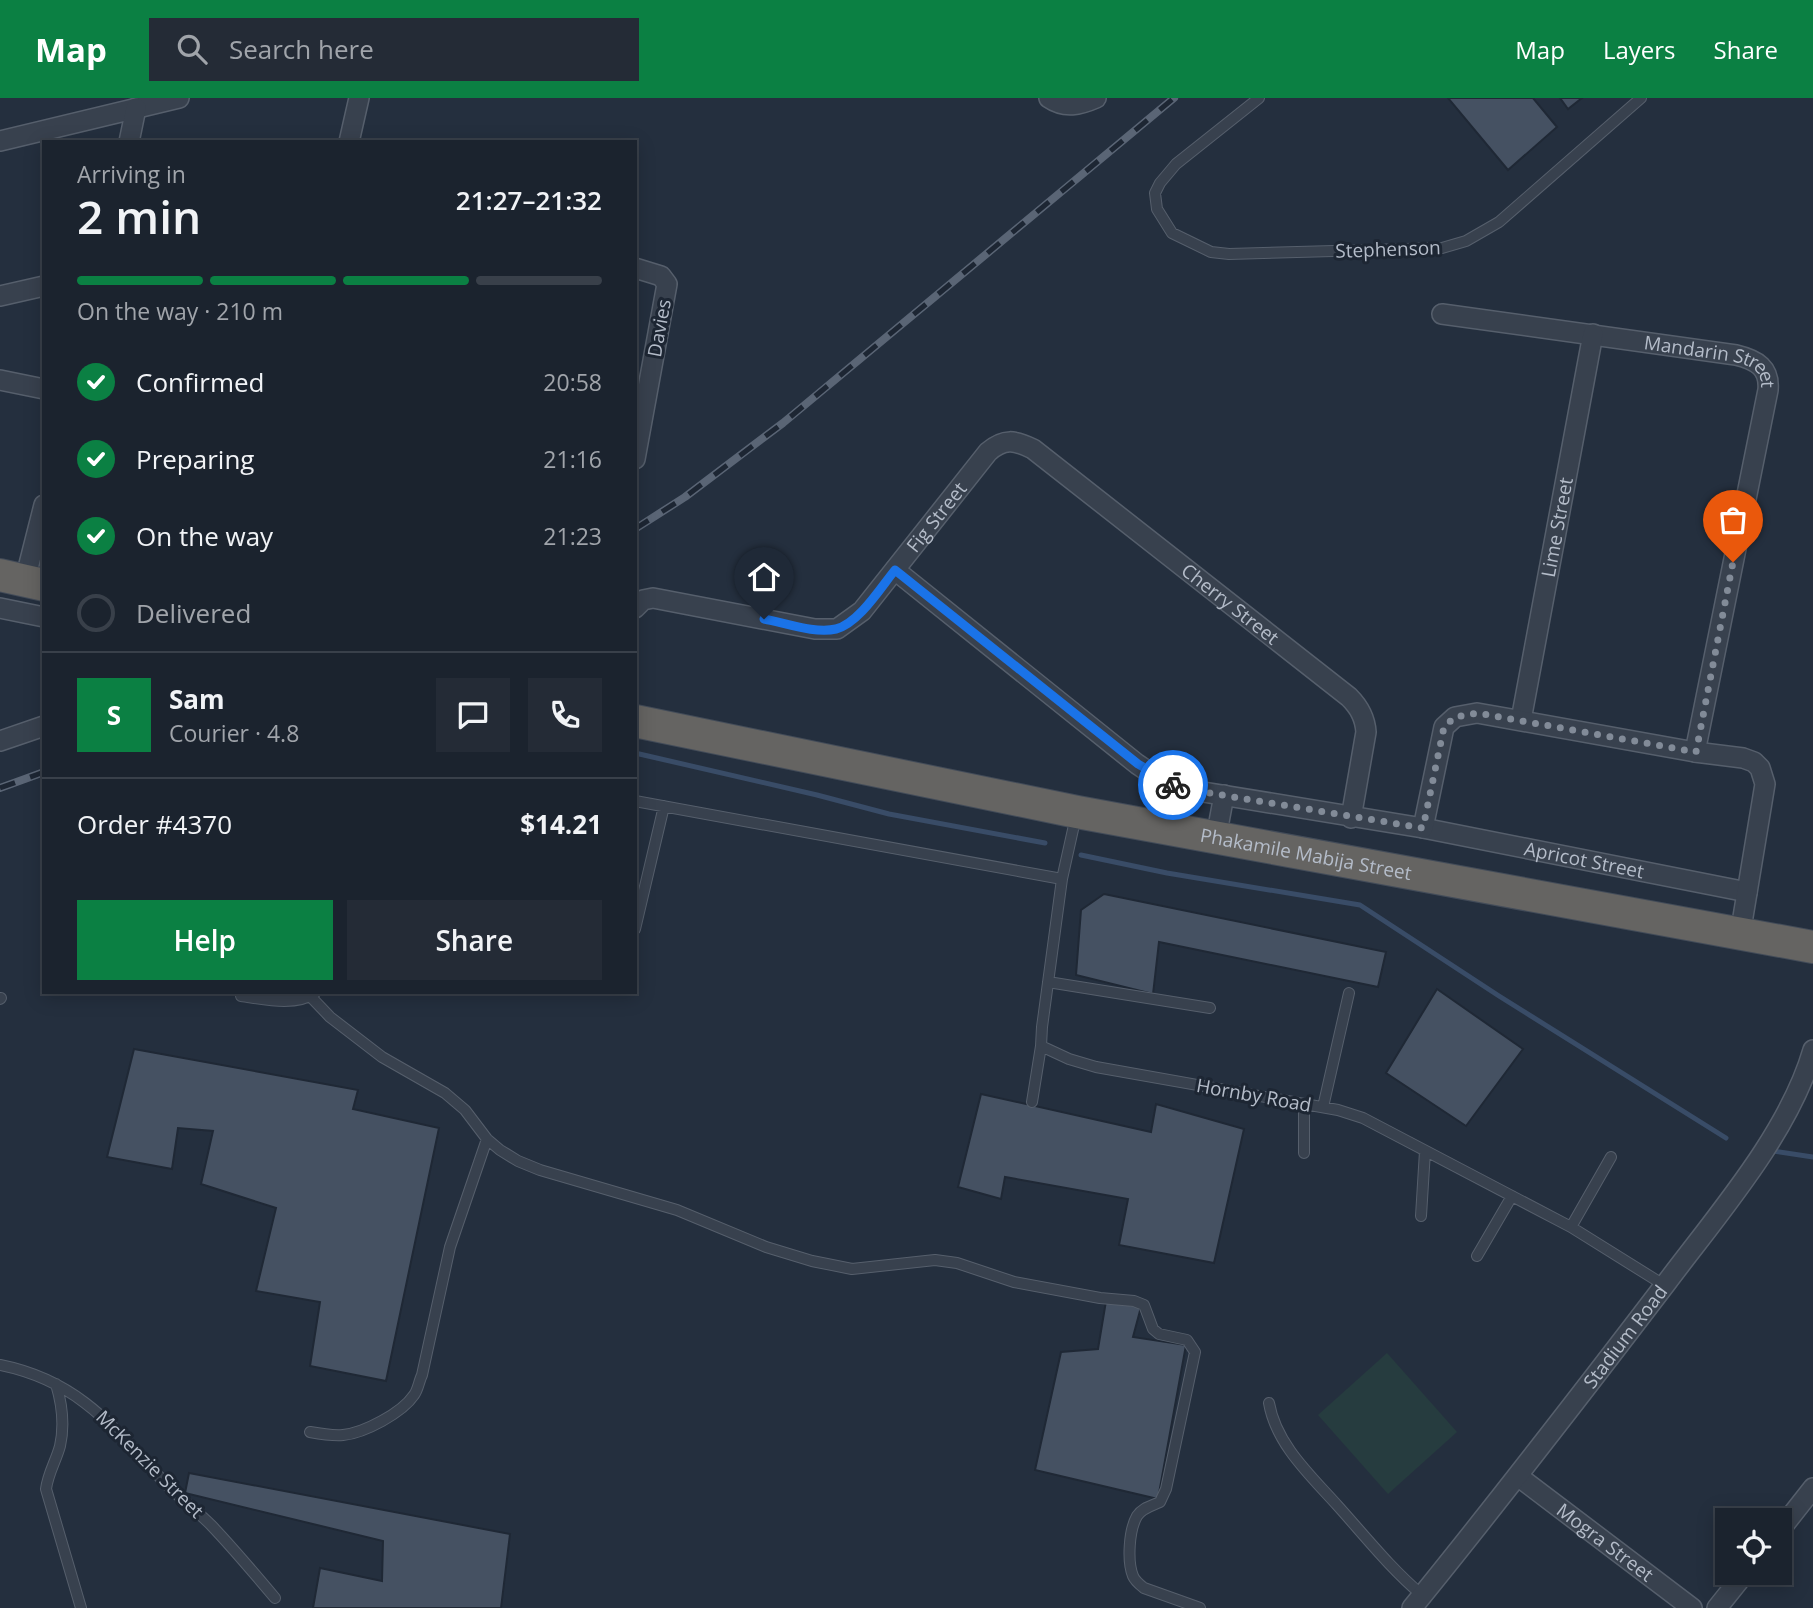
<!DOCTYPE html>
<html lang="en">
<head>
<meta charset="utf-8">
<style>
	:root { --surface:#1b232e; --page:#242b36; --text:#f1f3f6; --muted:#a0a4aa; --line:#39404a; --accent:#0b8043 }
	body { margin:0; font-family:"Open Sans",sans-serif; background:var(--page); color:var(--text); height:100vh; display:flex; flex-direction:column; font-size:26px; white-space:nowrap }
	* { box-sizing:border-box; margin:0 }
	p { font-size:23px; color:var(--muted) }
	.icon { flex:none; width:38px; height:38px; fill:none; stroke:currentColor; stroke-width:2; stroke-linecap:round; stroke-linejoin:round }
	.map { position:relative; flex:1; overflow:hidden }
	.side { position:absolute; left:42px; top:42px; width:595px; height:854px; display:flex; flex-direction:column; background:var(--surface); border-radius:0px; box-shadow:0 4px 18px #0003,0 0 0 2px var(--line) }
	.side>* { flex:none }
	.tools { position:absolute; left:1715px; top:1410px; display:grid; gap:14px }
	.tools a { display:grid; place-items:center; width:77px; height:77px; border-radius:0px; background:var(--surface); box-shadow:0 4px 18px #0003,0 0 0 2px var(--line); font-size:35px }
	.pin { position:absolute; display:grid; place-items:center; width:60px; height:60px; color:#fff; margin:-72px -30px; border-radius:50% 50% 50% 0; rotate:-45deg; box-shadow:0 0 7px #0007 }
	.pin .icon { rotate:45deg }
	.courier { position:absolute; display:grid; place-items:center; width:70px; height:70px; margin:-35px; border:5px solid #1a73e8; border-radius:50%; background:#fff; color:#222; box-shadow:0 2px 9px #0007 }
	.head em { font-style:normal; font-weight:600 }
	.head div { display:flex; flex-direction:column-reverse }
	.head { display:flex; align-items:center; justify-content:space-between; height:119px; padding:0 35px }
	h1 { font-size:46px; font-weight:600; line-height:52px }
	.bar { display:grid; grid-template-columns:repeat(4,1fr); gap:10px 7px; align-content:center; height:84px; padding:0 35px }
	.bar i { height:9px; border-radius:5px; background:var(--line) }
	.bar .on { background:var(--accent) }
	.bar p { grid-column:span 4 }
	.line { display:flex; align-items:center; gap:18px; padding:0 35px; border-top:2px solid var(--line) }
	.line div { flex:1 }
	.round { display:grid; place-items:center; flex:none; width:74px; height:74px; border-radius:0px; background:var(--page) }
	ol { padding:0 35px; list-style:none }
	li { display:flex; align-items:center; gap:21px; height:77px }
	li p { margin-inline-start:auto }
	li .icon { padding:7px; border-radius:50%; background:var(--accent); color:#fff; stroke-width:4 }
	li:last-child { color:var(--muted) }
	li i { width:38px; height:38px; border:4px solid var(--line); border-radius:50% }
	.primary-button { display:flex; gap:14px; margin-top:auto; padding:14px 35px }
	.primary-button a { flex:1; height:80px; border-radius:0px; background:var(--accent); color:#fff; font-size:28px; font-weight:600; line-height:80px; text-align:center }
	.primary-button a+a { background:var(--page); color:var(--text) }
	header { display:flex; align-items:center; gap:42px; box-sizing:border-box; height:98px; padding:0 35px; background:var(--accent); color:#fff }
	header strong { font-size:33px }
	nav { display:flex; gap:38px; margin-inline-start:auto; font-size:24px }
	.search { width:490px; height:63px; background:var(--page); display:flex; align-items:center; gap:18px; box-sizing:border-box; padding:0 24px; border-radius:0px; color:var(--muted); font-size:26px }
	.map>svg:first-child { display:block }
	.green { fill:#263c3f }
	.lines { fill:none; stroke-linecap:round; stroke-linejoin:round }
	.stream { stroke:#394c67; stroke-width:5 }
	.building { fill:#455162; stroke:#1f2835; stroke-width:2 }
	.service-casing { stroke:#565f6c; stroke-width:12 }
	.minor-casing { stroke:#565f6c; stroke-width:22 }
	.trunk-casing { stroke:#434c59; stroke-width:34 }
	.service { stroke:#38414e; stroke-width:10 }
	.minor { stroke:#38414e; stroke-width:19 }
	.trunk { stroke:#656462; stroke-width:32 }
	.rail-casing { stroke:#5a6575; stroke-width:8 }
	.rail { stroke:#1d2633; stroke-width:5; stroke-dasharray:16; stroke-linecap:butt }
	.done { stroke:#828b98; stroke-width:7; stroke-dasharray:0 12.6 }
	.route { stroke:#1a73e8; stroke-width:9 }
	.labels { text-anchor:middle; stroke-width:6; stroke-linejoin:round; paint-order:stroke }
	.street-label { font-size:19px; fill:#b4bcc9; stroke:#1d2633 }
</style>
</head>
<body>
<header>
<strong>Map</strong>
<div class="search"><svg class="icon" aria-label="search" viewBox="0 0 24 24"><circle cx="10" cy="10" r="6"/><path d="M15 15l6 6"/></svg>Search here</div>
<nav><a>Map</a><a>Layers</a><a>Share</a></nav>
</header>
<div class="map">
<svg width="1813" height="1510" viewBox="0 0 1813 1510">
	<rect width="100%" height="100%" fill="#242f3e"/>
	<path class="green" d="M 1387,1255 L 1457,1334 L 1388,1396 L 1318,1317 Z"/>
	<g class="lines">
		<path class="stream" d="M 635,655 L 817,697 L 889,716 L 1045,745
			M 1081,757 L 1167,775 L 1360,807 L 1499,898 L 1726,1040
			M 1773,1053 L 1813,1059"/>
	</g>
	<path class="building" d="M 1448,0 L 1533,0 L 1557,29 L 1508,72 Z
		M 1560,0 L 1582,0 L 1568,11 Z
		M 1104,796 L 1386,854 L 1378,889 L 1159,844 L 1153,896 L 1076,877 L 1081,812 Z
		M 1437,891 L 1523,951 L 1466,1028 L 1386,975 Z
		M 134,951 L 358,992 L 353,1011 L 439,1030 L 386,1283 L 310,1268 L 320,1204 L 256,1193 L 276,1110 L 201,1086 L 213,1033 L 178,1030 L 172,1071 L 107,1059 Z
		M 981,996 L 1151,1034 L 1156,1006 L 1244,1031 L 1214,1165 L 1119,1147 L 1128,1101 L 1005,1079 L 1001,1101 L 958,1089 Z
		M 1106,1203 L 1141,1209 L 1133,1239 L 1186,1247 L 1158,1401 L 1035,1372 L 1061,1254 L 1098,1251 Z
		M 189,1375 L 510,1436 L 501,1510 L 313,1510 L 320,1470 L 382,1483 L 383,1443 L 185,1395 Z"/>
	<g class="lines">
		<g class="service-casing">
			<path id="service" d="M 1259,0 L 1176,66 L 1160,85 L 1155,95 L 1157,111 L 1172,135 L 1211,154 L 1229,156 L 1442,150 L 1466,143 L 1499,124 L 1641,0
				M 635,703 L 1062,781
				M 1076,718 L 1062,781 L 1042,929 L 1041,948 L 1069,961 L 1096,969 L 1338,1012 L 1363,1020 L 1571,1129 L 1664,1187
				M 635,831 L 664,708
				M 1048,884 L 1210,910
				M 241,898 C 263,901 295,909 315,895
				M 310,898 L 330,919 L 382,959 L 445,995 L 465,1012 L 487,1041 L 500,1052 L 518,1063 L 540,1072 L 677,1112 L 766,1149 L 812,1163 L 852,1171 L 935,1162 L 957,1165 L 1014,1184 L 1100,1200 L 1134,1203 L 1144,1207 L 1153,1231 L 1159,1236 L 1187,1242 L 1195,1254 L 1166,1391 L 1160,1404 C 1151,1408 1142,1410 1137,1418 C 1129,1432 1127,1463 1133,1478 C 1135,1483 1139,1486 1144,1490 L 1200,1510
				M 0,901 L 1,900
				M 1032,1004 L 1041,948
				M 1323,1009 L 1349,895
				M 1304,1055 L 1304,1006
				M 1421,1118 L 1425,1053
				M 1571,1129 L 1611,1059
				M 1477,1158 L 1512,1098
				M 0,1267 C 80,1283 115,1331 167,1387 C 181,1401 197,1413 211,1427 C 233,1450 254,1475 275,1500
				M 56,1286 C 62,1306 65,1326 60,1348 C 56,1363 48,1375 46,1391 L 81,1510
				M 1269,1305 C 1276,1346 1310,1377 1337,1407 C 1365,1438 1390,1470 1422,1497
				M 310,1334 C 321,1336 332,1338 343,1337 C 364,1335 402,1315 414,1297 C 418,1292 419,1283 422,1277 L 450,1149 L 487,1041"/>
		</g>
		<g class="minor-casing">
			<g id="minor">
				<path d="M 1049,0 C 1065,11 1080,7 1096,0"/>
				<path d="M 0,43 L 179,0"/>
				<path d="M 129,44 L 136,10"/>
				<path d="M 349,44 L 359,0"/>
				<path d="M 635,170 L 661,178 L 667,186 L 635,361"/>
				<path d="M 0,198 L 44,188"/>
				<path id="s1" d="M 1442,216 L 1736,257 C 1757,262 1770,270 1768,292 L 1695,654"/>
				<path d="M 0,282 L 44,291"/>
				<path id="s2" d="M 895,472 L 1137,666 L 1155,678 L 1185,691 L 1423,730 L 1747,794"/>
				<path d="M 25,482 L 44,407"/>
				<path d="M 0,510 L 44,519"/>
				<path id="s3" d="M 635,510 L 643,502 L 653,500 L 815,531 L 837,531 L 862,513 L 988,354 C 1004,340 1015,342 1033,351 L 1349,599 C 1359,609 1365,619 1366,634 L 1351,720"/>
				<path id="s4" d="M 1521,622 L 1593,236"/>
				<path d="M 0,643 L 44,628"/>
				<path d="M 1423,730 L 1444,629 L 1455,619 L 1477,615 L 1695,654 L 1743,660 L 1754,664 L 1760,670 L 1765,686 L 1740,837"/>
				<path d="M 1216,740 L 1224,697"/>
				<path id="s5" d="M 1519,1379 L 1692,1510"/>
				<path d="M 1780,1432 L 1813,1390"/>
				<path id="s6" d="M 1412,1510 C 1499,1403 1583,1294 1667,1184 C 1718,1116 1789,1035 1813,952"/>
				<path d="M 1717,1510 L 1745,1475"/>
			</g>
		</g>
		<g class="trunk-casing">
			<g id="trunk">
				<path d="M 0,477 L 44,487"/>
				<path id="s7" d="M 635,623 L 1077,714 L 1813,849"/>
			</g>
		</g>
		<use href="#service" class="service"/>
		<use href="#minor" class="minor"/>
		<use href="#trunk" class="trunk"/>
		<g class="rail-casing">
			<path id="rail" d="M 635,431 L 685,399 L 783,325 L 1174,0
				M 0,690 L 44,674"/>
		</g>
		<use href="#rail" class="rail"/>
	</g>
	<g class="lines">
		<path class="done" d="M 1173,687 L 1185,691 L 1423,730 L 1444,629 L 1455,619 L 1477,615 L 1696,654 L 1733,464"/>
		<path class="route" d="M 764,521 C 786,525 815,536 836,531 C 859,525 881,489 895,472 L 1138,666 L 1173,687"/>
	</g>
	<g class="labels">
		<g class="street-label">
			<text transform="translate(1388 151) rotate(-2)" y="7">Stephenson</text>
			<text transform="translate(659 230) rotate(-80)" y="7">Davies</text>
			<text dy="7" stroke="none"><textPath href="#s1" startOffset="276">Mandarin Street</textPath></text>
			<text dy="7" stroke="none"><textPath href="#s3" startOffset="359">Fig Street</textPath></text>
			<text dy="7" stroke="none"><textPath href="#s4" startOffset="196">Lime Street</textPath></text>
			<text dy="7" stroke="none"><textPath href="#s3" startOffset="742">Cherry Street</textPath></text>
			<text dy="7" stroke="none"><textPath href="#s7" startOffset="684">Phakamile Mabija Street</textPath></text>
			<text dy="7" stroke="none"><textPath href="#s2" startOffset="770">Apricot Street</textPath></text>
			<text transform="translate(1254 997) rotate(10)" y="7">Hornby Road</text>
			<text dy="7" stroke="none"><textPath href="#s6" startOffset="345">Stadium Road</textPath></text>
			<text transform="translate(150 1366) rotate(45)" y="7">McKenzie Street</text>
			<text dy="7" stroke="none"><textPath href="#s5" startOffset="108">Mogra Street</textPath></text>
		</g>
	</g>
</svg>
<div class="tools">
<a><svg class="icon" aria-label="locate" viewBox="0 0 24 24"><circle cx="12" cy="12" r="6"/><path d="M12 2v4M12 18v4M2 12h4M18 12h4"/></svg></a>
</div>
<div class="pin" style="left:1733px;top:464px;background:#ea580c"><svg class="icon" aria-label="bag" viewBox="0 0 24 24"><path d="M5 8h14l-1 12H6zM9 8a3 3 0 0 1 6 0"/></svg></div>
<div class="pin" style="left:764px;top:521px;background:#1f2937"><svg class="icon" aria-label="home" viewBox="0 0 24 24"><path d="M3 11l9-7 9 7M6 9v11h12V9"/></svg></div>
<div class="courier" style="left:1173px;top:687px"><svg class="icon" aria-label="bike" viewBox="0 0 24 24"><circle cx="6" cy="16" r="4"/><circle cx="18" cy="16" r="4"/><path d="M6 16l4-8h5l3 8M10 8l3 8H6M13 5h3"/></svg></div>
<section class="side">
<div class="head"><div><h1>2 min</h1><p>Arriving in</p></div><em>21:27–21:32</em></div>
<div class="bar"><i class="on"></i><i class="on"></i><i class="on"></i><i></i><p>On the way · 210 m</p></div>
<ol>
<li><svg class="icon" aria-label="check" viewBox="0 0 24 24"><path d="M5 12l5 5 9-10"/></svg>Confirmed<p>20:58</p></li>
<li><svg class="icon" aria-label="check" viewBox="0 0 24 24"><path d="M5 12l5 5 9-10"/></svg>Preparing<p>21:16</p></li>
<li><svg class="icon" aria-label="check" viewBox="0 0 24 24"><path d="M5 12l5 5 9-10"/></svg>On the way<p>21:23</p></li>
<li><i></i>Delivered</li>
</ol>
<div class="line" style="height:126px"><b class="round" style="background:var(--accent);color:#fff">S</b><div><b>Sam</b><p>Courier · 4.8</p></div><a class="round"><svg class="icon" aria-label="chat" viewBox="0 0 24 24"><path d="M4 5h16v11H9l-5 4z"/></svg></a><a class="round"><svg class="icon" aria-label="phone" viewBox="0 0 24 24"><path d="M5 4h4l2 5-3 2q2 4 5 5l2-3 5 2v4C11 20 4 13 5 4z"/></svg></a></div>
<div class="line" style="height:91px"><div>Order #4370</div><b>$14.21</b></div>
<div class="primary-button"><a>Help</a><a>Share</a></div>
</section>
</div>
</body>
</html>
